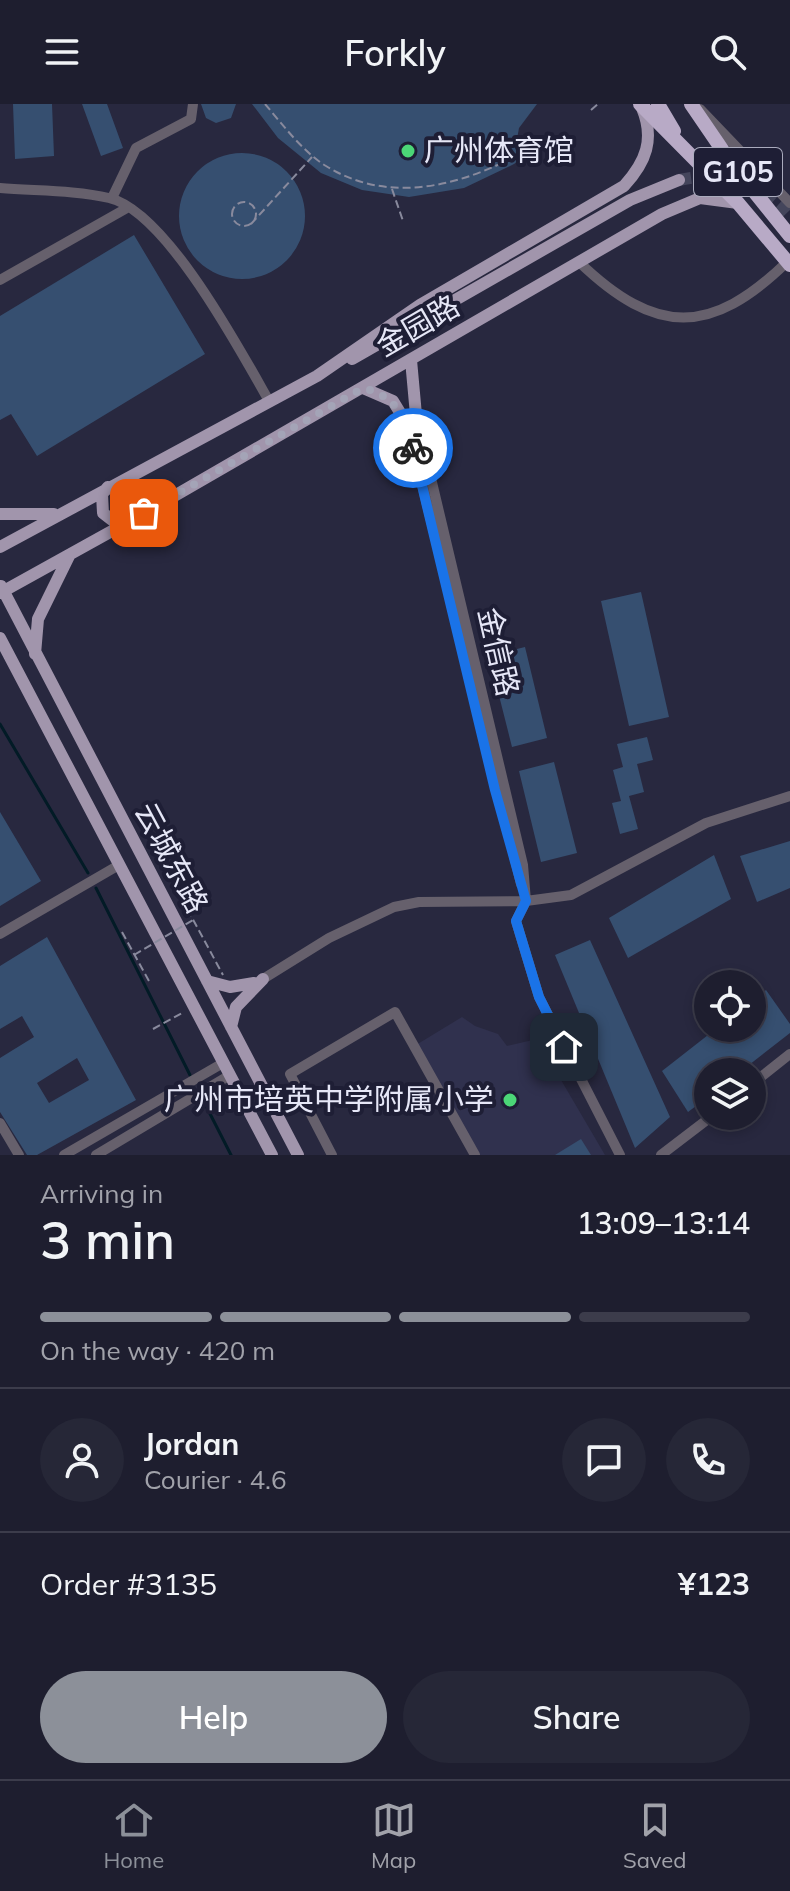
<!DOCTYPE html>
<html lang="en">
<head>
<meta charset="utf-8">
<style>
	:root { --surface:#1e1e2f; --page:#262737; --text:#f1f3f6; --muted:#a1a2aa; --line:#3c3c4b; --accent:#8c9099 }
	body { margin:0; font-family:Mulish,"Noto Sans SC",sans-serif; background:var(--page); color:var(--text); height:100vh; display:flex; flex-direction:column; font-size:30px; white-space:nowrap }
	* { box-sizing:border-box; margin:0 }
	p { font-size:26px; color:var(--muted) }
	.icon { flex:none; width:44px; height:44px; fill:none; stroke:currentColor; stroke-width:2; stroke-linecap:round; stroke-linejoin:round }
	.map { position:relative; height:1051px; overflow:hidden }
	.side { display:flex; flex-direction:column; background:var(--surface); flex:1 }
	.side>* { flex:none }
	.fabs { position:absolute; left:694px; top:866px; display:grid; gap:16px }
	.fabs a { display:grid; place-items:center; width:72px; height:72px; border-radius:50%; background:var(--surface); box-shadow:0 4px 12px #0003,0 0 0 2px var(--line); font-size:40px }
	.pin { position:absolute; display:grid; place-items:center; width:68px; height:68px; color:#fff; margin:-34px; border-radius:16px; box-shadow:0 4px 12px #0006 }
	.courier { position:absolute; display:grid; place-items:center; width:80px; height:80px; margin:-40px; border:6px solid #1a73e8; border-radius:50%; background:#fff; color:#222; box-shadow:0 2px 10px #0007 }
	.headline em { font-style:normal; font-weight:600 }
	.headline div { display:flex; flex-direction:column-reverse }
	.headline { display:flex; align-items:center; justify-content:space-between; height:136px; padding:0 40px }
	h1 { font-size:52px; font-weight:600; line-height:60px }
	.bar { display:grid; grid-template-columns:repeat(4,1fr); gap:12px 8px; align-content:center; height:96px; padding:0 40px }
	.bar i { height:10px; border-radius:6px; background:var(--line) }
	.bar .on { background:var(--accent) }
	.bar p { grid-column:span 4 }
	.line { display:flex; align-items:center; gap:20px; padding:0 40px; border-top:2px solid var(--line) }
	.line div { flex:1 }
	.round { display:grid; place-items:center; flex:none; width:84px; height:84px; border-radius:42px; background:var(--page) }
	.cta { display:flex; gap:16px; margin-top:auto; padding:16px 40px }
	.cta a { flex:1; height:92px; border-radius:48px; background:var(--accent); color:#fff; font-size:32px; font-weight:600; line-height:92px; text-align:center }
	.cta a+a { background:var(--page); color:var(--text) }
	header { display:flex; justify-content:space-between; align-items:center; height:104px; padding:0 40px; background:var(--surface); font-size:36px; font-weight:600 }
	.dock { display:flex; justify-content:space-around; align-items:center; height:112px; border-top:2px solid var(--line); background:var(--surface); font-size:22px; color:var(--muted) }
	.dock a { display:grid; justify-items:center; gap:4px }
	.dock .on { color:var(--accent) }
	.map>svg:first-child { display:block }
	.built { fill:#30314e }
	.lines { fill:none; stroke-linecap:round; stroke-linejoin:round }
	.stream { stroke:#021b26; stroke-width:3 }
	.building { fill:#364f70; fill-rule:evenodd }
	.major-tunnel { stroke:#44455b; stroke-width:12; stroke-dasharray:12 6; stroke-linecap:butt }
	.path { stroke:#898a9d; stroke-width:2; stroke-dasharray:8 4; stroke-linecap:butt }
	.minor { stroke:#66606c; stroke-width:10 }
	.major { stroke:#a195ac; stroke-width:12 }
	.highway { stroke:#b8aac6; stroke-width:14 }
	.path-bridge { stroke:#898a9d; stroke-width:2; stroke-dasharray:8 4; stroke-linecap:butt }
	.done { stroke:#a4a4b7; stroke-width:8; stroke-dasharray:0 14.4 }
	.route { stroke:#1a73e8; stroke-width:10 }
	.poi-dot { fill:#4bd677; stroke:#1e1e35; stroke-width:3 }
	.labels { text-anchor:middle; stroke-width:8; stroke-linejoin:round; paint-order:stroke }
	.shield { fill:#1e1e35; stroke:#aaabbd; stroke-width:2 }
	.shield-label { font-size:28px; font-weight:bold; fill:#e6e7f7 }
	.poi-label { font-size:30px; fill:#e6e7f7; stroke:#1e1e35; text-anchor:start }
	.street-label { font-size:30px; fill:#e6e7f7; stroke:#1e1e35 }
</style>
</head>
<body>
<header><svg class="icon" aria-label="menu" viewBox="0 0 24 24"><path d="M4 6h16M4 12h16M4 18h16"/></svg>Forkly<svg class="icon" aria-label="search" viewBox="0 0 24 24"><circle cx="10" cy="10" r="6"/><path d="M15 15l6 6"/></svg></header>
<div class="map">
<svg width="790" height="1051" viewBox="0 0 790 1051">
	<rect width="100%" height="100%" fill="#28283f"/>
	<path class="built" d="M 462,913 L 475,922 L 498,930 L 507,942 L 537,935 L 605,1051 L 477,1051 L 416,941 Z"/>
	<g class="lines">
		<path class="stream" d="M 0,620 L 88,769
			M 96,784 L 190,971
			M 202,994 L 231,1051"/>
	</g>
	<path class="building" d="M 13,0 L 52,0 L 54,52 L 15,55 Z
		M 82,0 L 107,0 L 123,44 L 101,52 Z
		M 201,0 L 236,0 L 231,14 L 216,19 L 206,14 Z
		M 252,0 L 537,0 L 519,24 L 517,35 L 525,51 L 514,60 L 464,84 L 409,93 L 362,86 L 321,69 L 278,34 Z
		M179 112a63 63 0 1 1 126 0a63 63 0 1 1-126 0Z
		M 134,131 L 205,250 L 37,352 L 11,310 L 0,316 L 0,212 Z
		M 641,488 L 669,613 L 629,622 L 601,497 Z
		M 525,543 L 547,634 L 512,643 L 489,552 Z
		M 647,633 L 653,656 L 637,660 L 644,688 L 629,692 L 638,725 L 620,730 L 612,699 L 621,697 L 613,666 L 623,663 L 617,640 Z
		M 554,658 L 577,749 L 541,758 L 519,667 Z
		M 0,708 L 41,777 L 0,802 Z
		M 790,737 L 790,784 L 757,798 L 740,752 Z
		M 714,751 L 731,795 L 628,854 L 609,814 Z
		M 47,833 L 136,996 L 37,1051 L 27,1051 L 0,1008 L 0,954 L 34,933 L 22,912 L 0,925 L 0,862 ZM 77,954 L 89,976 L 49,999 L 37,979 Z
		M 590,836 L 670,1013 L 635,1044 L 555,851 Z
		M 766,886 L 790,920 L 790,929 L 740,968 L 708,968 L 708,993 L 688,1008 L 662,967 L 717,924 L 752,924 L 752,897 Z
		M 581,1035 L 591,1051 L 555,1051 Z"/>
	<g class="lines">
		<path class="major-tunnel" d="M 679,76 C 730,66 755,74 790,111"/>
		<path class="path" d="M 265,0 C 283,21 303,48 326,62 C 387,100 457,83 516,52
			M 591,6 L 598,0
			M 392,85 L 403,117
			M232 110a12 12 0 1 1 24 0a12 12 0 1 1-24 0Z
			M 251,120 L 312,53
			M 176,784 L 223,871
			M 122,828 L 150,879
			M 153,925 L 184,908"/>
		<path class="minor" d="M 700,5 L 790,99
			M 0,84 C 35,87 75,86 109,94 C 166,107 240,246 269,297
			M 112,94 L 136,44 L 191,15 L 193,0
			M 579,158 C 656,232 711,232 787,158
			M 0,176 L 127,104
			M 416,311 L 523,761 L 526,797
			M 407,320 L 521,780
			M 526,797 L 516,817 L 539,893 L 620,1051
			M 0,830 L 119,761
			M 263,875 L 329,834 L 394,803 L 419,798 L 526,797 L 571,791 L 706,719 L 790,692
			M 752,980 L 790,950
			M 0,1019 L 19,1051
			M 64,1051 L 223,959
			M 96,1051 L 230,971
			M 332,1051 L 290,970 L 395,908 L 475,1051
			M 661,1051 L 712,1012"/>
		<path class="major" d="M 352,255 L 630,96 L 679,76
			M 411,256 L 416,311
			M 363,284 L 393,297 L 407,320
			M 108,383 L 102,390 L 103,409 L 112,416 L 129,416
			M 0,410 L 54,410
			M 0,443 L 317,272 L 420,201 L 624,82 C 646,58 655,35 642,4
			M 1,482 L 298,1051
			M 0,489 L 157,402 L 662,110 L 700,94 L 738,99
			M 0,534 L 272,1051
			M 35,550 L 38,515 L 69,452
			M 207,877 L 230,883 L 254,879
			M 231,923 L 236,903 L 263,875"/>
		<path class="highway" d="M 640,0 L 738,99 L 790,161
			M 658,0 L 674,27
			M 691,0 L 732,60 L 790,132"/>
		<path class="path-bridge" d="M 134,851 L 193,816"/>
	</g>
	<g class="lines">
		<path class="done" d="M 144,409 L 363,284 C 396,292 405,313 413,344"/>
		<path class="route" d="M 413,344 L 495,686 L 526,797 L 516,817 L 539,893 L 564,943"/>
	</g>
	<g class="poi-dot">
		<circle cx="408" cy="47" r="8"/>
		<circle cx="510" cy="996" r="8"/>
	</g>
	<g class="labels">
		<rect class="shield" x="694" y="44" width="88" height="48" rx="6"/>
		<g class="shield-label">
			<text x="738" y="78">G105</text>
		</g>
		<g class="poi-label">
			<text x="424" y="57">广州体育馆</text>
			<text x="494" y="1006" text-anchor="end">广州市培英中学附属小学</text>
		</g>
		<g class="street-label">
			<text transform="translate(418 222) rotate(-30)" y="10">金园路</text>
			<text transform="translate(498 548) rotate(77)" y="10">金信路</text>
			<text transform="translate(171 754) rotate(62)" y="10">云城东路</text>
		</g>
	</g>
</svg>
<div class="fabs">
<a><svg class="icon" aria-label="locate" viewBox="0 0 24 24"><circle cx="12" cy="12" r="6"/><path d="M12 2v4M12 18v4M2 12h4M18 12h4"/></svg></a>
<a><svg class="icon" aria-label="layers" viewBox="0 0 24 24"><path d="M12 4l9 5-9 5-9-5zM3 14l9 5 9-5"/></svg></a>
</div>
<div class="pin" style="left:144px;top:409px;background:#ea580c"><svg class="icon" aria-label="bag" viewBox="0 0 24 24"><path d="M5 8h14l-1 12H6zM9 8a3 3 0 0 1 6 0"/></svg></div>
<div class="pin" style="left:564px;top:943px;background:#1f2937"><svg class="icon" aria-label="home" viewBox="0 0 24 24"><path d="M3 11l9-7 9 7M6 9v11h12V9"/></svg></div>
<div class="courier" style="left:413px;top:344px"><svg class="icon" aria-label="bike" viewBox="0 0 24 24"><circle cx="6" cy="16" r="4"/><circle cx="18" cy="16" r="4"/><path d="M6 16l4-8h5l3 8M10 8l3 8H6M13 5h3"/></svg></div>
</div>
<section class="side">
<div class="headline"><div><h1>3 min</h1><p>Arriving in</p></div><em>13:09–13:14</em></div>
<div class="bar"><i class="on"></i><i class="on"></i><i class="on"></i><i></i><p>On the way · 420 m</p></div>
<div class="line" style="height:144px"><a class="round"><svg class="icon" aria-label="person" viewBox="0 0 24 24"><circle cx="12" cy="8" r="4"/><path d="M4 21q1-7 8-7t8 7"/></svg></a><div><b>Jordan</b><p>Courier · 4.6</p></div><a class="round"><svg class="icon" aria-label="chat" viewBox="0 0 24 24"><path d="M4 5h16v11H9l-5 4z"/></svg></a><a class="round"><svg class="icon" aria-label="phone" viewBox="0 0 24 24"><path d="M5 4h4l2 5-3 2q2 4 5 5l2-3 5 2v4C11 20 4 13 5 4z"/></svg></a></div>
<div class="line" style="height:104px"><div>Order #3135</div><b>¥123</b></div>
<div class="cta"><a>Help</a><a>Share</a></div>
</section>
<nav class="dock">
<a class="on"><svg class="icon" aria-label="home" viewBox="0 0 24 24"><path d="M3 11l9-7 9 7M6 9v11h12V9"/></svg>Home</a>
<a><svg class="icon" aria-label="map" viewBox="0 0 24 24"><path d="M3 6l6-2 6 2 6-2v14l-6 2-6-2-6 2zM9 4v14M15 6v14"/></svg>Map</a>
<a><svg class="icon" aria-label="saved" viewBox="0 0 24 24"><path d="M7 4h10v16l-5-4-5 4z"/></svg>Saved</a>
</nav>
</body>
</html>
